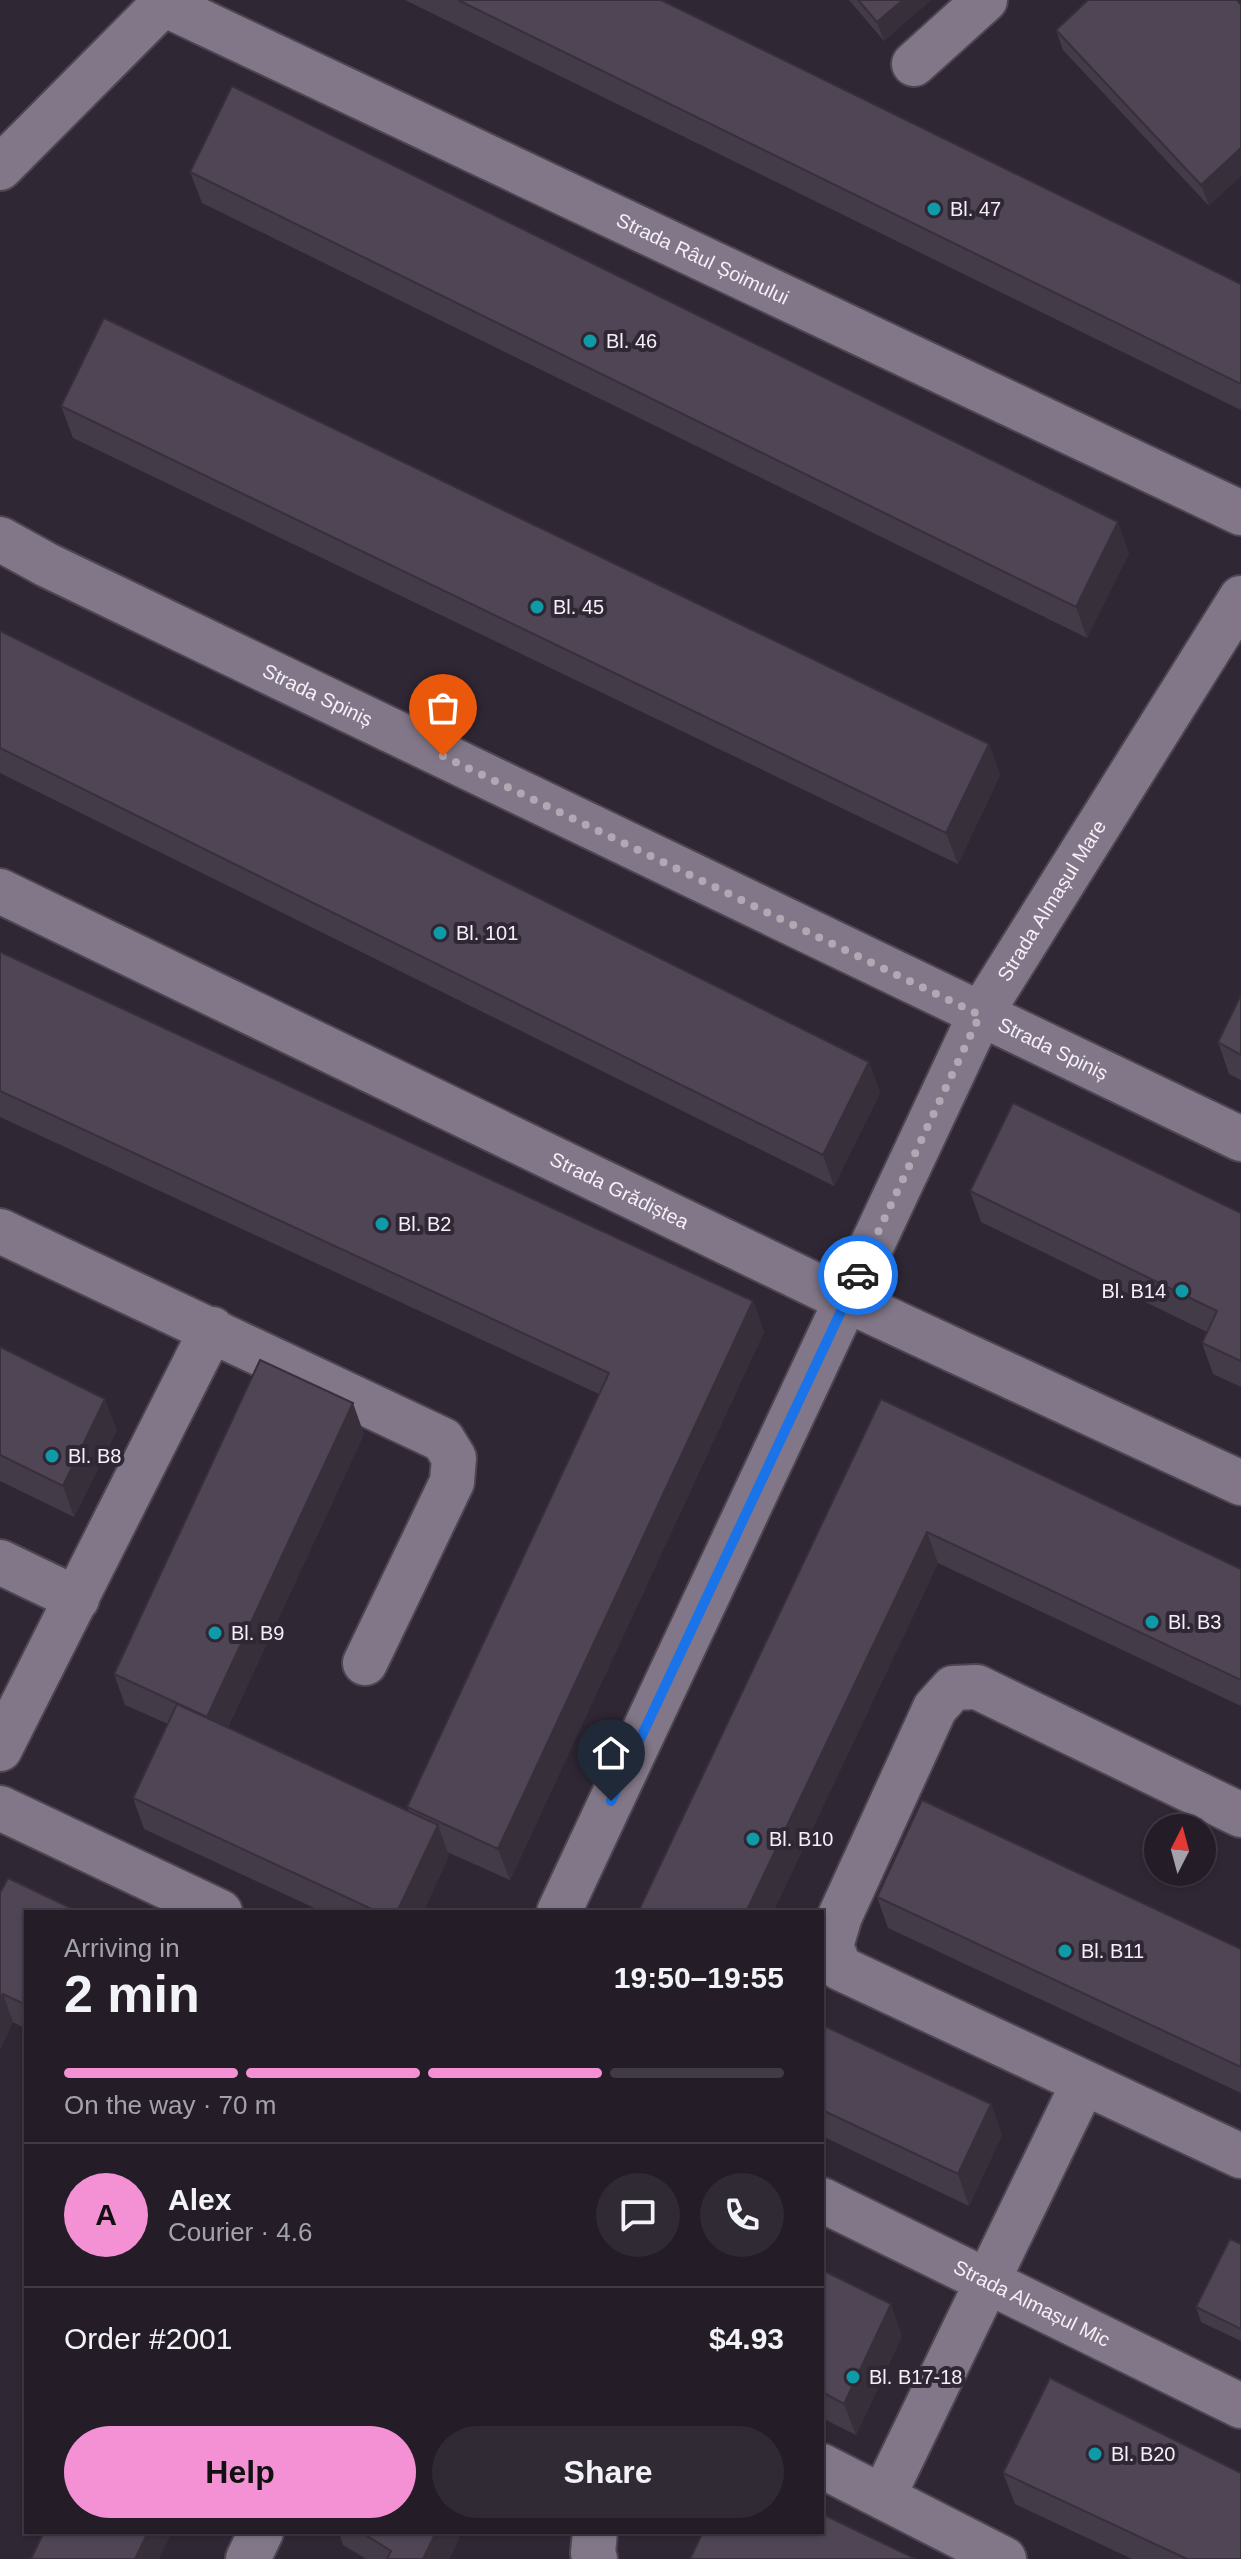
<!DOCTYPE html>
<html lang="en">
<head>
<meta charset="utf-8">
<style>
	:root { --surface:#241d28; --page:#302a34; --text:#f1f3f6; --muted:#a3a2a8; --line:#413b45; --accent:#f491d4 }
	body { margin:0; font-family:Helvetica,sans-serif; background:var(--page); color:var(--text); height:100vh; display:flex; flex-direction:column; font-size:30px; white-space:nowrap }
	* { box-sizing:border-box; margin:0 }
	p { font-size:26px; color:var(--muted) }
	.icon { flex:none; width:44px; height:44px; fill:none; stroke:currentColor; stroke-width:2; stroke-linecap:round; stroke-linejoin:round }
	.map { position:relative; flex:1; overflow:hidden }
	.drawer { position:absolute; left:24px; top:1910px; width:800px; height:624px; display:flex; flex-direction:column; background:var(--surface); border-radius:0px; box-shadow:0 2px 6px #0004,0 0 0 2px var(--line) }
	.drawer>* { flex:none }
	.needle { width:52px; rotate:6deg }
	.tools { position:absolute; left:1144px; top:1814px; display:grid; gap:16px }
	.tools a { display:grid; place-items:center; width:72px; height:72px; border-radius:50%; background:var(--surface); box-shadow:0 2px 6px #0004,0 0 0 2px var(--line); font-size:40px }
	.pin { position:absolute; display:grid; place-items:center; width:68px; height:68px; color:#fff; margin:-82px -34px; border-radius:50% 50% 50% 0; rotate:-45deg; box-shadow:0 0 8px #0007 }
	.pin .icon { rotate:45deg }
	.courier { position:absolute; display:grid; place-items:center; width:80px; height:80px; margin:-40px; border:6px solid #1a73e8; border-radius:50%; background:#fff; color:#222; box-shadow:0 2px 10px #0007 }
	.overview em { font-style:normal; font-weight:700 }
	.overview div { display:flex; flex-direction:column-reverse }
	.overview { display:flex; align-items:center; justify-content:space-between; height:136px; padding:0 40px }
	h1 { font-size:52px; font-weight:700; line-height:60px }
	.bar { display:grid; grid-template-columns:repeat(4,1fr); gap:12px 8px; align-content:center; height:96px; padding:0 40px }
	.bar i { height:10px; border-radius:6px; background:var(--line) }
	.bar .current { background:var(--accent) }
	.bar p { grid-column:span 4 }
	.line { display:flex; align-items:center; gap:20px; padding:0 40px; border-top:2px solid var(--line) }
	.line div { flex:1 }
	.round { display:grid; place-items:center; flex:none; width:84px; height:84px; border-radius:42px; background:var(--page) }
	.primary-button { display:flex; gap:16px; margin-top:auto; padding:16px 40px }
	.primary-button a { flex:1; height:92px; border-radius:48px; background:var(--accent); color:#111; font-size:32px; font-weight:700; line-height:92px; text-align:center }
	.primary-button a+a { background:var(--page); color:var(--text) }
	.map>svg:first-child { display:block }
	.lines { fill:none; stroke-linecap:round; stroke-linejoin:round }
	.minor-casing { stroke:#4d4651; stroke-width:48 }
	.minor { stroke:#827788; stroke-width:44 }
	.wall { fill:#443b48 }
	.shaded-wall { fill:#37303b }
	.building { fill:#4f4554; stroke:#37303b; stroke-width:2 }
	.done { stroke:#b0a9b4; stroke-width:8; stroke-dasharray:0 14.4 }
	.route { stroke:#1a73e8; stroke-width:10 }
	.culture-dot { fill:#0f9aa8; stroke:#302735; stroke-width:3 }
	.labels { text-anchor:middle; stroke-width:8; stroke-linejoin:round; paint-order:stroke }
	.poi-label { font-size:20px; fill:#f5eff8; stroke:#302735; text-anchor:start }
	.street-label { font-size:20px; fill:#f5eff8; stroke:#302735 }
</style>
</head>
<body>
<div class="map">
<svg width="1241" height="2559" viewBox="0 0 1241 2559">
	<rect width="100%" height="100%" fill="#302735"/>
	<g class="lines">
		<g class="minor-casing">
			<g id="minor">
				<path id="s1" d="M 164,4 L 1241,513"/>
				<path d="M 914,64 L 985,0"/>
				<path d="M 0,168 L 167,0"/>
				<path id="s2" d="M 0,539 L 47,565 L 1241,1139"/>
				<path id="s3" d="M 0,891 L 846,1300 L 1241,1483"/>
				<path d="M 0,1231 L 443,1440 L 454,1458 L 452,1482 L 365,1663"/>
				<path d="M 0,1562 L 77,1599"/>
				<path d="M 0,1749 L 212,1329"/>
				<path d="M 0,1808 L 220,1912"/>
				<path d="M 1241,1815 L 977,1687 L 953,1688 L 935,1708 L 840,1916 L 831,1946 L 840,1968 L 1241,2156"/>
				<path id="s4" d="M 559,1912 L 980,1015 L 1241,598"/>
				<path id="s5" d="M 822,2200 L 1241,2406"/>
				<path d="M 822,2466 L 1004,2559"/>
				<path d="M 883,2497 L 1083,2084"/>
				<path d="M 248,2559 L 261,2532"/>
				<path d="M 595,2559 L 593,2553 L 595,2532"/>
			</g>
		</g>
		<use href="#minor" class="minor"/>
	</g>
	<path class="wall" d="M 405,0 L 661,0 L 1241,284 L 1241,410 Z
		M 849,0 L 931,0 L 884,41 Z
		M 1241,5 L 1209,206 L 1063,50 L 1056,30 Z
		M 190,172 L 1129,553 L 1087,638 L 202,203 Z
		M 61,406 L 989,744 L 1000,775 L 958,864 L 73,438 Z
		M 0,631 L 869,1062 L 880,1093 L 834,1186 L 0,773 Z
		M 0,952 L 753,1301 L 764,1332 L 510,1880 L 447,1852 L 449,1856 L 423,1912 L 323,1912 L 144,1829 L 133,1798 L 168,1724 L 125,1705 L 114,1674 L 364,1434 L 228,1727 L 409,1811 L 407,1807 L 599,1394 L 0,1117 Z
		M 1241,995 L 1241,1080 L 1229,1074 L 1218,1042 Z
		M 970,1191 L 1241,1213 L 1241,1387 L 1213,1374 L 1202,1343 L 1207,1332 L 981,1222 Z
		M 0,1347 L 117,1430 L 74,1517 L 0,1481 Z
		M 881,1399 L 1241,1569 L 1241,1706 L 938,1563 L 773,1912 L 638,1912 Z
		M 0,1893 L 26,1912 L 26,2029 L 13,2022 L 0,2049 Z
		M 877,1897 L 1241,1949 L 1241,2093 L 888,1928 Z
		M 822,2025 L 991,2104 L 1002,2135 L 969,2206 L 822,2136 Z
		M 1241,2244 L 1241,2341 L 1201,2322 L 1196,2307 Z
		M 822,2270 L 902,2336 L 856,2435 L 822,2418 Z
		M 1003,2473 L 1241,2559 L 1132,2559 L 1015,2504 Z
		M 339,2532 L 462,2532 L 449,2559 L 366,2559 L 343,2545 Z"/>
	<path class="shaded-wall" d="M 903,0 L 931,0 L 884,41 L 877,22 Z
		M 1241,148 L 1241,176 L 1209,206 L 1201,185 Z
		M 1118,522 L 1129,553 L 1087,638 L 1076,607 Z
		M 989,744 L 1000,775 L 958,864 L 946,833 Z
		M 869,1062 L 880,1093 L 834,1186 L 823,1155 Z
		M 753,1301 L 764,1332 L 510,1880 L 498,1849 Z
		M 105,1399 L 117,1430 L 74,1517 L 63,1486 Z
		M 353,1403 L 364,1434 L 218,1748 L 207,1717 Z
		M 927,1532 L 938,1563 L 773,1912 L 746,1912 Z
		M 438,1825 L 449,1856 L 423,1912 L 397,1912 Z
		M 3,1994 L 13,2022 L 0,2049 L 0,1999 Z
		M 991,2104 L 1002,2135 L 969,2206 L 958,2174 Z
		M 891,2304 L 902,2336 L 856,2435 L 844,2404 Z
		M 148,2532 L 172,2532 L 159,2559 L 135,2559 Z
		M 436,2532 L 462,2532 L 449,2559 L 423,2559 Z"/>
	<path class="building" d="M 458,0 L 661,0 L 1241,284 L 1241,384 Z
		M 858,0 L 903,0 L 877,22 Z
		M 1088,0 L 1237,0 L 1241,5 L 1241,148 L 1201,185 L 1056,30 Z
		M 232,86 L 1118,522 L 1076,607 L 190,172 Z
		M 104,318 L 989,744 L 946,833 L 61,406 Z
		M 0,631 L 869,1062 L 823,1155 L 0,748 Z
		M 0,952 L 753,1301 L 498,1849 L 407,1807 L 609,1373 L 0,1091 Z
		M 1241,995 L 1241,1055 L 1218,1042 Z
		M 1013,1103 L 1241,1213 L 1241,1361 L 1202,1343 L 1217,1311 L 970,1191 Z
		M 0,1347 L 105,1399 L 63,1486 L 0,1455 Z
		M 260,1360 L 353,1403 L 207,1717 L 114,1674 Z
		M 881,1399 L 1241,1569 L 1241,1680 L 927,1532 L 746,1912 L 638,1912 Z
		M 177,1704 L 438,1825 L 397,1912 L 378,1912 L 133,1798 Z
		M 922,1800 L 1241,1949 L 1241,2067 L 877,1897 Z
		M 8,1878 L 79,1912 L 26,1912 L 26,2005 L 3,1994 L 0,1999 L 0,1893 Z
		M 822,2025 L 991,2104 L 958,2174 L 822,2110 Z
		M 1230,2239 L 1241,2244 L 1241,2329 L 1196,2307 Z
		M 822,2270 L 891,2304 L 844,2404 L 822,2392 Z
		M 1050,2378 L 1241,2473 L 1241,2559 L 1187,2559 L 1003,2473 Z
		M 822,2514 L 916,2559 L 690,2559 L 703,2532 L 822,2532 Z
		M 44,2532 L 148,2532 L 135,2559 L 31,2559 Z
		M 361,2532 L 436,2532 L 423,2559 L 387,2559 L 391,2551 Z"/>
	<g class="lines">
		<path class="done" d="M 443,756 L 980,1015 L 858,1275"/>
		<path class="route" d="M 611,1801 L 858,1275"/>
	</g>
	<g class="culture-dot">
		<circle cx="934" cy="209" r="8"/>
		<circle cx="590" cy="341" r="8"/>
		<circle cx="537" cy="607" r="8"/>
		<circle cx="440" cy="933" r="8"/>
		<circle cx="382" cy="1224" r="8"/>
		<circle cx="1182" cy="1291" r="8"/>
		<circle cx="52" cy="1456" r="8"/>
		<circle cx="1152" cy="1622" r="8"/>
		<circle cx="215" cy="1633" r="8"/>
		<circle cx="753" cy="1839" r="8"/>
		<circle cx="1065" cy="1951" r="8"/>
		<circle cx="853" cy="2377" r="8"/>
		<circle cx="1095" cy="2454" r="8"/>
	</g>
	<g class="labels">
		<g class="poi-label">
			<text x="950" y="216">Bl. 47</text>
			<text x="606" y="348">Bl. 46</text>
			<text x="553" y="614">Bl. 45</text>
			<text x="456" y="940">Bl. 101</text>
			<text x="398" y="1231">Bl. B2</text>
			<text x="1166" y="1298" text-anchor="end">Bl. B14</text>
			<text x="68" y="1463">Bl. B8</text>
			<text x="1168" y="1629">Bl. B3</text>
			<text x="231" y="1640">Bl. B9</text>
			<text x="769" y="1846">Bl. B10</text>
			<text x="1081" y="1958">Bl. B11</text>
			<text x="869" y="2384">Bl. B17-18</text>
			<text x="1111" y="2461">Bl. B20</text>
		</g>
		<g class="street-label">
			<text dy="7" stroke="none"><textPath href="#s1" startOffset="596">Strada Râul Șoimului</textPath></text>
			<text dy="7" stroke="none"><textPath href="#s2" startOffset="354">Strada Spiniș</textPath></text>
			<text dy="7" stroke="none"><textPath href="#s4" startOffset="1126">Strada Almașul Mare</textPath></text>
			<text dy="7" stroke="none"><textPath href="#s2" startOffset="1170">Strada Spiniș</textPath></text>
			<text dy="7" stroke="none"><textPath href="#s3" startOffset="688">Strada Grădiștea</textPath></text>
			<text dy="7" stroke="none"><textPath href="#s5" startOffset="234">Strada Almașul Mic</textPath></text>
		</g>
	</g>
</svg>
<div class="tools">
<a><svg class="needle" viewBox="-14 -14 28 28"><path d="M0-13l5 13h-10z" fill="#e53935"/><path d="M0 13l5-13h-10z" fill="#a3a2a8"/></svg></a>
</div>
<div class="pin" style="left:443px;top:756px;background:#ea580c"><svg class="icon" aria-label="bag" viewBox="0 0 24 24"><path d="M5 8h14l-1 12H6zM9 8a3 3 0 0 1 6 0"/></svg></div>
<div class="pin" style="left:611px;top:1801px;background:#1f2937"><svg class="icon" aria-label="home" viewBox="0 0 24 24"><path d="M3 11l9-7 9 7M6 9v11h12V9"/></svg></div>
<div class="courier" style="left:858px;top:1275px"><svg class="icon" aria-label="car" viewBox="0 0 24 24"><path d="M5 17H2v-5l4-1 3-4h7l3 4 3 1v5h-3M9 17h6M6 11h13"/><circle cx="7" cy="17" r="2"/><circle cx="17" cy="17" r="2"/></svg></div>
<section class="drawer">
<div class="overview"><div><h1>2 min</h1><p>Arriving in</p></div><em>19:50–19:55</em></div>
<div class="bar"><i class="current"></i><i class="current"></i><i class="current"></i><i></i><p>On the way · 70 m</p></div>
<div class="line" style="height:144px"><b class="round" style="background:var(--accent);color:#111">A</b><div><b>Alex</b><p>Courier · 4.6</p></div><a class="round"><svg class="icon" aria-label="chat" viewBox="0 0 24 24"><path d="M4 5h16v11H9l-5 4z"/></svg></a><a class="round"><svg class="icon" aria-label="phone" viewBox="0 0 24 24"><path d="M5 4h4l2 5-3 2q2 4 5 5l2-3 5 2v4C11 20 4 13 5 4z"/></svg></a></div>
<div class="line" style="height:104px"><div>Order #2001</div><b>$4.93</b></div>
<div class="primary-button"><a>Help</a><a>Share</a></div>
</section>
</div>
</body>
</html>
